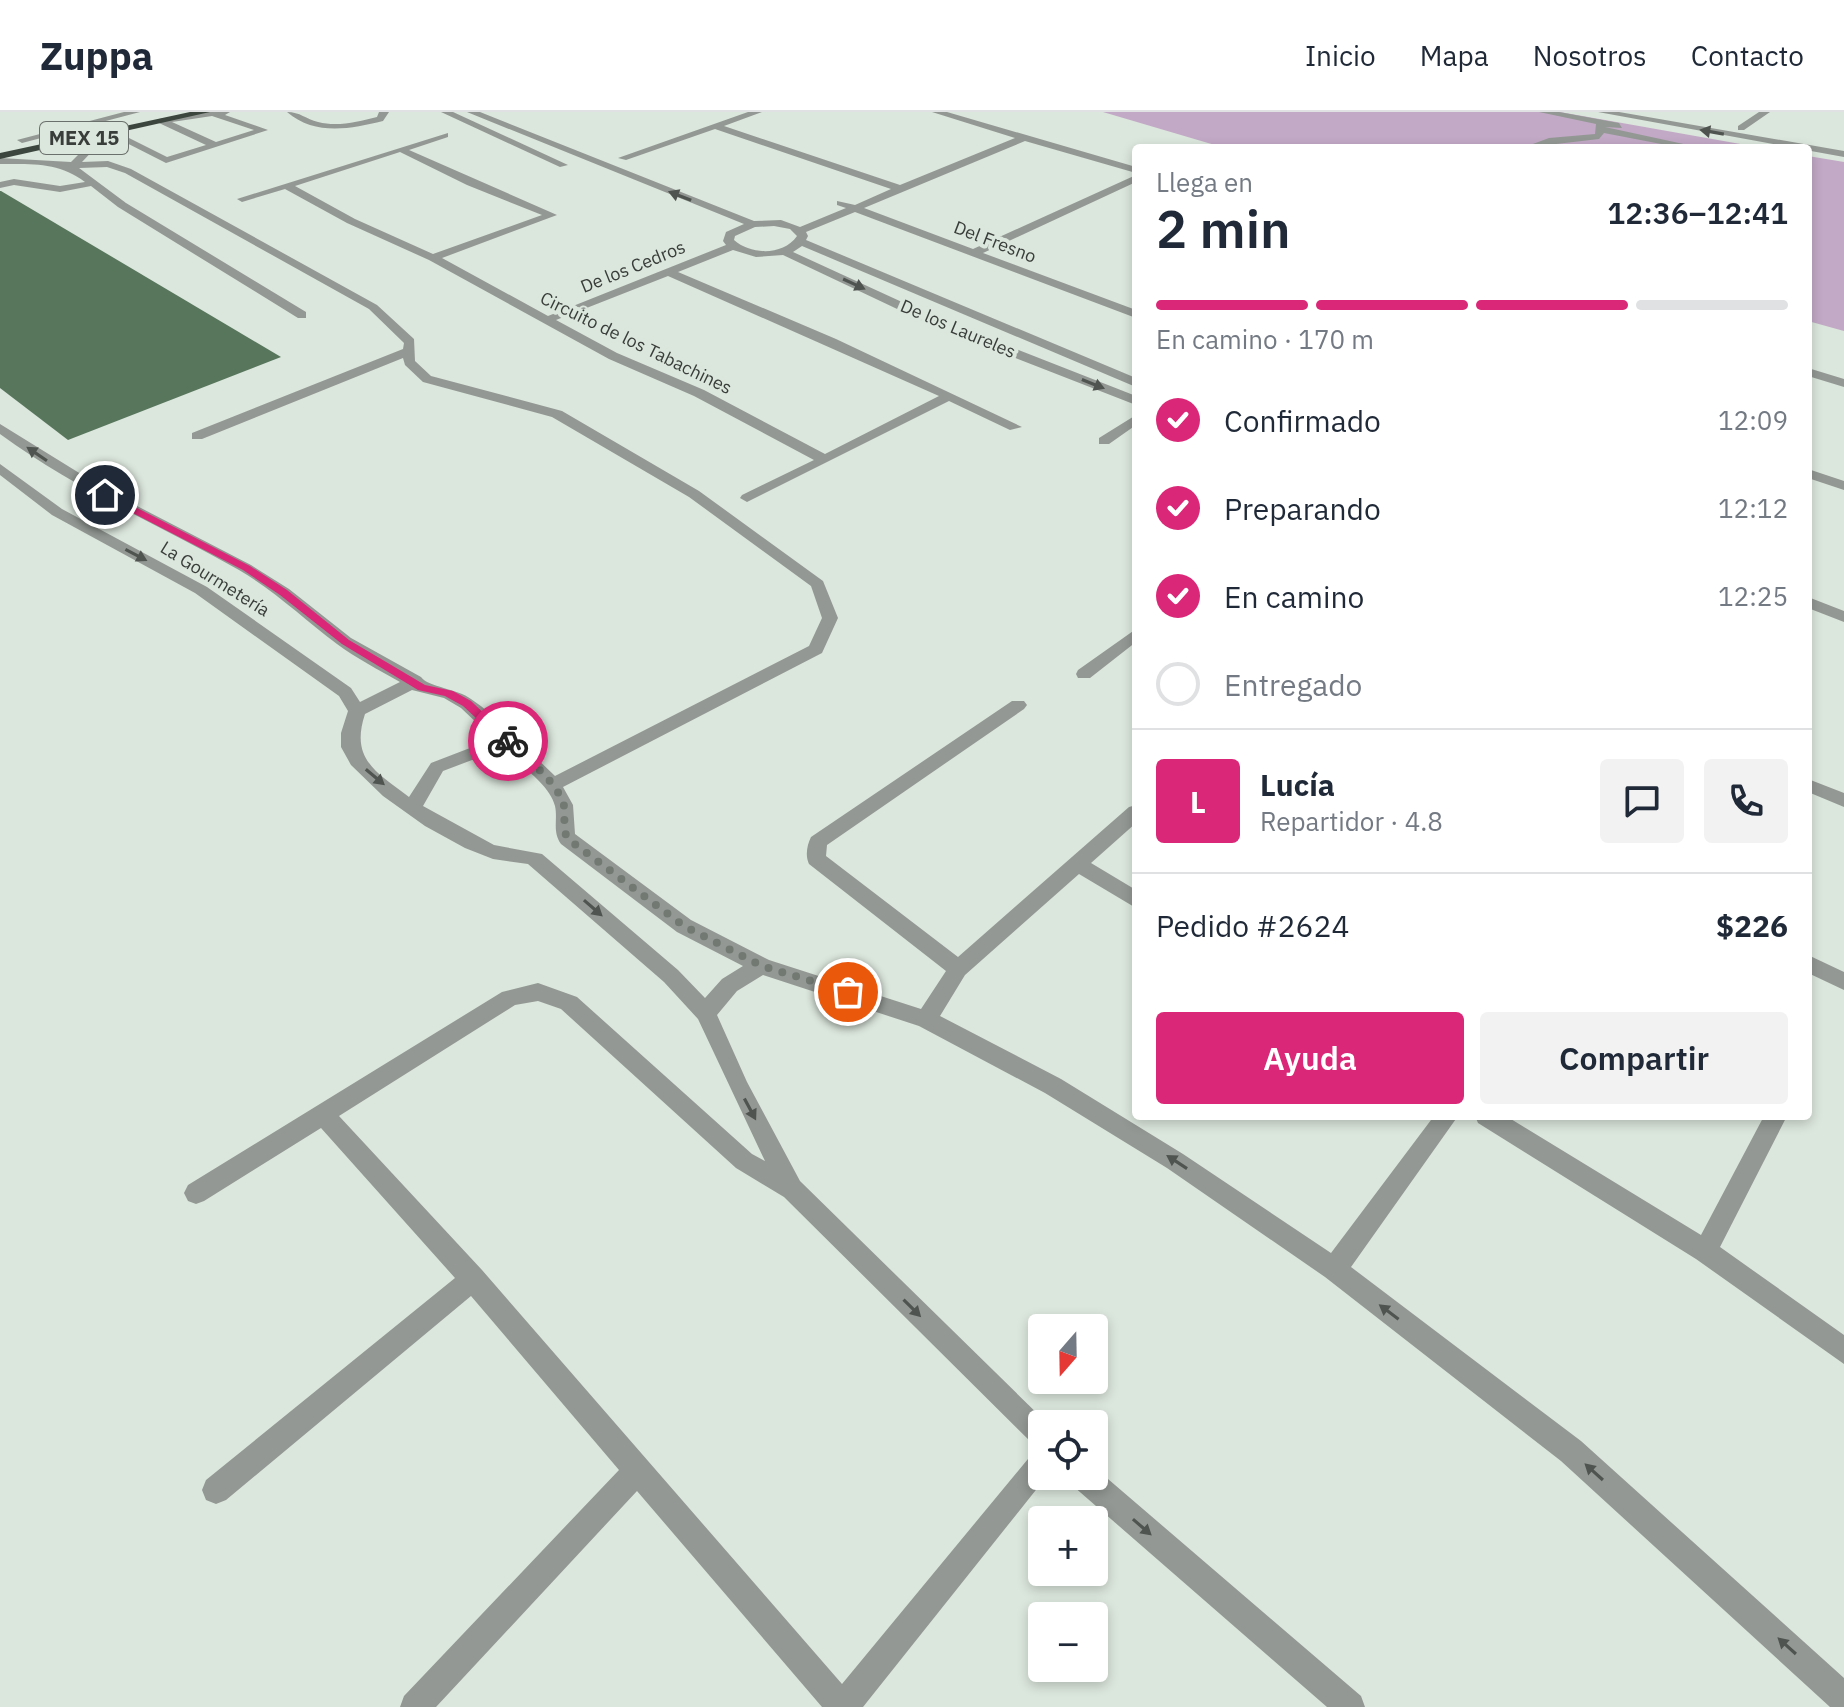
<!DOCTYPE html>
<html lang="es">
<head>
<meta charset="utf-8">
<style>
	:root { --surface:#fff; --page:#f2f2f3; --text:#1f2937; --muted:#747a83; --line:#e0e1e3; --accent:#db2777 }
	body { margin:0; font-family:"IBM Plex Sans",sans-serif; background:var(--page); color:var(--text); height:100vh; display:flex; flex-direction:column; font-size:30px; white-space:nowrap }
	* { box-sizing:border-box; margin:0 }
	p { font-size:26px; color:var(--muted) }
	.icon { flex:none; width:44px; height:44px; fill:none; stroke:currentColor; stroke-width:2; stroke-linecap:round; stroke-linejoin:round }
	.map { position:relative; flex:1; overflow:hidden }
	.drawer { position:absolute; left:1132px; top:32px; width:680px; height:976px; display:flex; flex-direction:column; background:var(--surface); border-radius:8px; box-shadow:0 4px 12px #0003 }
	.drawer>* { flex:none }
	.needle { width:52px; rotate:200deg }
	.controls { position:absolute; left:1028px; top:1202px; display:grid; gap:16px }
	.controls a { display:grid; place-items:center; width:80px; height:80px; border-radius:8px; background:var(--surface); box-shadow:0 4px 12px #0003; font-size:40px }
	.pin { position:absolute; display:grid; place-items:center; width:68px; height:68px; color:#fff; margin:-34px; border:4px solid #fff; border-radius:50%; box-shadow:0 2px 8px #0007 }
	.courier { position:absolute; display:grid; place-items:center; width:80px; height:80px; margin:-40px; border:6px solid #db2777; border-radius:50%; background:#fff; color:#222; box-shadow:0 2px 10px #0007 }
	.head em { font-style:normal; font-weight:600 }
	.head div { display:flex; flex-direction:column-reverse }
	.head { display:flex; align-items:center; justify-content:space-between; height:136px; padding:0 24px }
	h1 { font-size:52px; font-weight:600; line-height:60px }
	.bar { display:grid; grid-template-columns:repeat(4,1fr); gap:12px 8px; align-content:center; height:96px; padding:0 24px }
	.bar i { height:10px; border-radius:6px; background:var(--line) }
	.bar .current { background:var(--accent) }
	.bar p { grid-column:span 4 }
	.line { display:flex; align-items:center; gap:20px; padding:0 24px; border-top:2px solid var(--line) }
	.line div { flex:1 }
	.round { display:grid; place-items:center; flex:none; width:84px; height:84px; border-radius:8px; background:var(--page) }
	ol { padding:0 24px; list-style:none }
	li { display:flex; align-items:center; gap:24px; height:88px }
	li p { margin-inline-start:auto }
	li .icon { padding:8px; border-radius:50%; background:var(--accent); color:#fff; stroke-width:4 }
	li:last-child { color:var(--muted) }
	li i { width:44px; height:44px; border:4px solid var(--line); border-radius:50% }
	.primary-button { display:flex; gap:16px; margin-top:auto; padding:16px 24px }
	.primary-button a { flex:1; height:92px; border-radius:8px; background:var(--accent); color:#fff; font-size:32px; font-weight:600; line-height:92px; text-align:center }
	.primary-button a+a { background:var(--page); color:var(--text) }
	header { display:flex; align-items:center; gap:48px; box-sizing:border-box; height:112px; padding:0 40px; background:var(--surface); border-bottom:2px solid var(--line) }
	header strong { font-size:38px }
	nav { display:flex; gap:44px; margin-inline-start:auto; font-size:28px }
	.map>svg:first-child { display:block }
	.green { fill:#c2a9c6 }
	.building { fill:#57765c }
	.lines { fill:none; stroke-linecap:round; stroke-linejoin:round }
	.minor { fill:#939894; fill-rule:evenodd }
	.highway { fill:#3c463e; fill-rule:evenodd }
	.oneway { fill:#505450 }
	.route { fill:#db2777 }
	.done { stroke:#727973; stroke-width:8; stroke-dasharray:0 14.4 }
	.labels { text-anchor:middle; stroke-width:8; stroke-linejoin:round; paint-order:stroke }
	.far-street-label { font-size:18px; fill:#393e3a; stroke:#dbe6dc }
	.shield { fill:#dbe6dc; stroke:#6a706b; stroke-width:2 }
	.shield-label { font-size:20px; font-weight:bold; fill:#393e3a }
</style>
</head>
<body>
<header>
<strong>Zuppa</strong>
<nav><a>Inicio</a><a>Mapa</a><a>Nosotros</a><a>Contacto</a></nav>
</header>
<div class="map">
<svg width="1844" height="1595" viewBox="0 0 1844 1595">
	<rect width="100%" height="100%" fill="#dbe6dc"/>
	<path class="green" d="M 1103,0 L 1560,0 L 1763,36 L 1225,36 Z
		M 1808,44 L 1844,50 L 1844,219 L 1808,209 Z"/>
	<path class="building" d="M 0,79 L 1,79 L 281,245 L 68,328 L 0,276 Z"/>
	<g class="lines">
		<path class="minor" d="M 124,0 L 140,0 L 22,31 L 17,28 Z
			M 206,0 L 230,0 L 225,3 L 268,18 L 166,51 L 105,20 L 113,18 L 167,45 L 206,33 L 159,11 L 159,7 ZM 212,4 L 254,18 L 216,30 L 172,10 Z
			M 287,0 C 300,0 306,7 318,10 C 337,15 358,10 377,5 L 379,0 L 389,0 L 383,9 C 350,17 315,24 287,0 Z
			M 441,0 L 453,0 L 568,53 L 560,55 Z
			M 467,0 L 480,0 L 754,109 L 781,108 L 800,115 L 846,96 L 837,93 L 837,89 L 855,93 L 891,77 L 715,17 L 626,48 L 618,46 L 748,0 L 762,0 L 724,14 L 900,73 L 1015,26 L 932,0 L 947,0 L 1136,55 L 1136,61 L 1025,29 L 864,96 L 973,137 L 1136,63 L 1136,70 L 983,141 L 1136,198 L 1136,206 L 855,100 L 806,120 L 808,124 L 806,128 L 1136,266 L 1136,275 L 802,134 L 793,140 L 939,207 L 1136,284 L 1136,293 L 931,213 L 783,143 L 756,145 L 733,138 L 678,160 L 836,227 L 1022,315 L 1010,318 L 949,289 L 747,390 L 740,386 L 742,383 L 814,348 L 694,284 L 609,247 L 429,148 L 347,111 L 285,77 L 242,90 L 237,87 L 448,21 L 448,25 L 409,38 L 557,103 L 442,146 L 548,204 L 726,133 L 723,129 L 726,120 L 744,112 ZM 400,40 L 467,73 L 542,103 L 433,142 L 355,107 L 295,74 ZM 774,114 L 790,117 L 797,124 C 783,144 751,143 734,128 L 735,124 L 755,115 ZM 668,164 L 939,284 L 825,342 L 704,278 L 617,241 L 556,208 Z
			M 1539,0 L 1559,0 L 1619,11 L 1622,16 L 1605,15 L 1702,36 L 1682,36 L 1604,21 L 1599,27 L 1522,36 L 1549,26 L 1595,22 L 1596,12 Z
			M 1598,0 L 1619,0 L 1844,39 L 1844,45 Z
			M 1759,0 L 1770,0 L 1744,18 L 1738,18 L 1738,14 Z
			M 93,21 L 101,23 L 97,34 L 82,50 L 108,49 L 131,57 L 377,193 L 414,227 L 415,249 L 431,264 L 562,299 L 699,379 L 823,469 L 838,506 L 822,541 L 563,675 L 573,693 L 575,722 L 691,808 L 769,848 L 921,897 L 946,859 L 809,752 C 805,744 807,733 811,725 L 1012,589 L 1024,589 L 1027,593 L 1024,597 L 827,733 L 826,744 L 958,845 L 1129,695 L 1136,693 L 1136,711 L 1091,751 L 1136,778 L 1136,796 L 1079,762 L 965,863 L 940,904 L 1061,967 L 1183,1042 L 1331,1141 L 1434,1004 L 1458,1004 L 1351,1155 L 1581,1329 L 1844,1566 L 1844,1595 L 1830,1595 L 1561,1349 L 1325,1165 L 1167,1056 L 1045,981 L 919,914 L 763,863 L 737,879 L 717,903 L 747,970 L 800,1069 L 1048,1312 L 1042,1312 L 1042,1364 L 1047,1364 L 863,1595 L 822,1595 L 637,1379 L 436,1595 L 400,1595 L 404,1584 L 619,1358 L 471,1184 L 226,1388 L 216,1392 L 206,1388 L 202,1378 L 206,1368 L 455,1166 L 321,1016 L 204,1089 L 196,1092 L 188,1089 L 184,1081 L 188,1073 L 502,880 L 538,871 L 577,885 L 752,1042 L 765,1049 L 698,907 L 664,870 L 528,752 L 493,747 L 465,736 L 425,714 L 383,684 L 351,653 L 341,635 L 341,621 L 348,599 L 339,584 L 195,481 L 52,403 L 0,363 L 0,352 L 62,397 L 207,475 L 351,576 L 360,590 L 400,570 C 379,558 356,546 337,532 C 304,507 275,479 239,458 C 159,413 75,377 0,322 L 0,312 L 110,380 L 251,453 L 289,477 L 351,526 L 421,565 C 428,575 458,577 471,587 C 502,608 528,639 555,664 L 809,534 L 822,506 L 811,474 L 689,385 L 552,305 L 423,270 L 405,253 L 403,246 L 202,327 L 192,327 L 192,321 L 403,237 L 404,231 L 369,197 L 125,61 L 107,55 L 79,56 L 126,91 L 306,200 L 306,206 L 298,206 L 118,95 L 91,74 L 60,80 L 14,73 L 0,76 L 0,70 L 14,67 L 60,74 L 85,70 C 59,50 32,52 0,52 L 0,46 L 71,50 L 88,33 ZM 412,578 L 444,586 L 461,596 L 500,633 L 470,636 L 431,651 L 409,685 C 376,660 350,647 365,602 ZM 512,645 C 526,658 550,674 555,694 C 558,708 552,719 561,732 L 677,820 L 743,854 L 722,867 L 705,886 L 678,858 L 542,742 L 494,733 L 423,694 L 443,659 L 472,648 ZM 538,889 L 561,897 L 736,1056 L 784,1085 L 1037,1336 L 842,1572 L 482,1158 L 339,1004 L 515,893 Z
			M 1808,256 L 1844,267 L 1844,275 L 1808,264 Z
			M 1136,303 L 1136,313 L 1109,332 L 1099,332 L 1099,326 Z
			M 1808,357 L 1844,369 L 1844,378 L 1808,366 Z
			M 1808,485 L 1844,499 L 1844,510 L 1808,496 Z
			M 1136,517 L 1136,530 L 1090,566 L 1078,566 L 1076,562 L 1078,558 Z
			M 1808,667 L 1844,681 L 1844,695 L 1808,680 Z
			M 1808,843 L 1844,860 L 1844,878 L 1808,861 Z
			M 1475,1004 L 1506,1004 L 1701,1123 L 1764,1004 L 1787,1004 L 1720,1135 L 1844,1223 L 1844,1252 L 1696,1147 L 1478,1011 Z
			M 1094,1355 L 1361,1584 L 1365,1595 L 1327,1595 L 1073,1374 L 1069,1364 L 1094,1364 Z"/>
		<path class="highway" d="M 190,0 L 210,0 L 0,47 L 0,41 Z"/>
	</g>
	<defs><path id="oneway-solid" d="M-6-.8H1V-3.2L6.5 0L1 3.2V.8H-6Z" transform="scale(2)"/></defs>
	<g class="oneway">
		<use href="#oneway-solid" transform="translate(1712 20) rotate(-170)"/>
		<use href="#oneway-solid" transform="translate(680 84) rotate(-159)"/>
		<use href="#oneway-solid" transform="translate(854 172) rotate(25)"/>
		<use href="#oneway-solid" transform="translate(1093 272) rotate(22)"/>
		<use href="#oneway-solid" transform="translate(37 342) rotate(-146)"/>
		<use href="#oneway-solid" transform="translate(136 443) rotate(28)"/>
		<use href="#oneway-solid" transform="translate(375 665) rotate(40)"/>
		<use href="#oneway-solid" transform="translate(593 796) rotate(41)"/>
		<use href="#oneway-solid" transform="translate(750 997) rotate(62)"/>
		<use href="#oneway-solid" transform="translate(1177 1050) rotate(-147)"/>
		<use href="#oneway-solid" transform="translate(912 1196) rotate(45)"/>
		<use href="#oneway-solid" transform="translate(1389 1200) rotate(-143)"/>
		<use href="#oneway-solid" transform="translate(1594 1360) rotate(-138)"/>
		<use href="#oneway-solid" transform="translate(1142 1415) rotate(41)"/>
		<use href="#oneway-solid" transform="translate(1787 1534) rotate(-138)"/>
	</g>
	<path class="route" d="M 102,381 L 108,381 L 250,454 L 287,478 L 349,528 L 425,573 L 453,579 L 471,589 L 513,629 L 504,632 L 463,594 L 445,584 L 418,578 L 342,532 L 280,483 L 243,458 L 102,385 Z"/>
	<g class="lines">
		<path class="done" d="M 508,629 C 527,647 553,666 563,690 C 567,702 561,716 568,727 L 684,814 L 762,854 L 848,880"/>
	</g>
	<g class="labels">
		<g class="far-street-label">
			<text transform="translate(995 130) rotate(21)" y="6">Del Fresno</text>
			<text transform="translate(633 155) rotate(-22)" y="6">De los Cedros</text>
			<text transform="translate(958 217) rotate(23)" y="6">De los Laureles</text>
			<text transform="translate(636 231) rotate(26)" y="6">Circuito de los Tabachines</text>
			<text transform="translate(215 467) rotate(32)" y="6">La Gourmetería</text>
		</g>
		<rect class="shield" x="40" y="10" width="88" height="32" rx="6"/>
		<g class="shield-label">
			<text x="84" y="33">MEX 15</text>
		</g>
	</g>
</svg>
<div class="controls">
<a><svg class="needle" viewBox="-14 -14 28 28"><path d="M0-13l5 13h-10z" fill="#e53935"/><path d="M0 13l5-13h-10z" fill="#747a83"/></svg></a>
<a><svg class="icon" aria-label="locate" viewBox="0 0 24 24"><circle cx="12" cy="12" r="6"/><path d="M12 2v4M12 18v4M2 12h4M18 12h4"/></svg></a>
<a>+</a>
<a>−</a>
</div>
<div class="pin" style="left:848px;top:880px;background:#ea580c"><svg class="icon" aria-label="bag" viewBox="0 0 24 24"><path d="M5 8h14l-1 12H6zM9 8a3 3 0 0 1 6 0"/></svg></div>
<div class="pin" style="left:105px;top:383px;background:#1f2937"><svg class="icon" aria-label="home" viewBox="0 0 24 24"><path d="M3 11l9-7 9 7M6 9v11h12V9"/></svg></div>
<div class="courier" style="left:508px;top:629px"><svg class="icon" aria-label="bike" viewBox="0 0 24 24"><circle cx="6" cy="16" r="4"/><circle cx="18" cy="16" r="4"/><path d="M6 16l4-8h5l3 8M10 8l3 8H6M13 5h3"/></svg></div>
<section class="drawer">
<div class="head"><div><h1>2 min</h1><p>Llega en</p></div><em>12:36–12:41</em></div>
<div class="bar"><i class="current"></i><i class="current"></i><i class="current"></i><i></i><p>En camino · 170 m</p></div>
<ol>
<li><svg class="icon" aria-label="check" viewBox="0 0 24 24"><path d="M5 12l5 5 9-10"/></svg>Confirmado<p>12:09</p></li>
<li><svg class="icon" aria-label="check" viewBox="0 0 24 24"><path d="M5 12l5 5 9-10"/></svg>Preparando<p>12:12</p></li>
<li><svg class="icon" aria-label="check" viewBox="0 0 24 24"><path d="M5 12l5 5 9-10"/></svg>En camino<p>12:25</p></li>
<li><i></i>Entregado</li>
</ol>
<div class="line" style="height:144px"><b class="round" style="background:var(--accent);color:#fff">L</b><div><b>Lucía</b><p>Repartidor · 4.8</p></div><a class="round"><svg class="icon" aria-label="chat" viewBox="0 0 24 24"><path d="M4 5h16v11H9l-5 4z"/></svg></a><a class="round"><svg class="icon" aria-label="phone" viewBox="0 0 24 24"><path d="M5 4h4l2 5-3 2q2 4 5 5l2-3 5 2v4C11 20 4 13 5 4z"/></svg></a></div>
<div class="line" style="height:104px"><div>Pedido #2624</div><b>$226</b></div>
<div class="primary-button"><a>Ayuda</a><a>Compartir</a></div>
</section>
</div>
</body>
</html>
